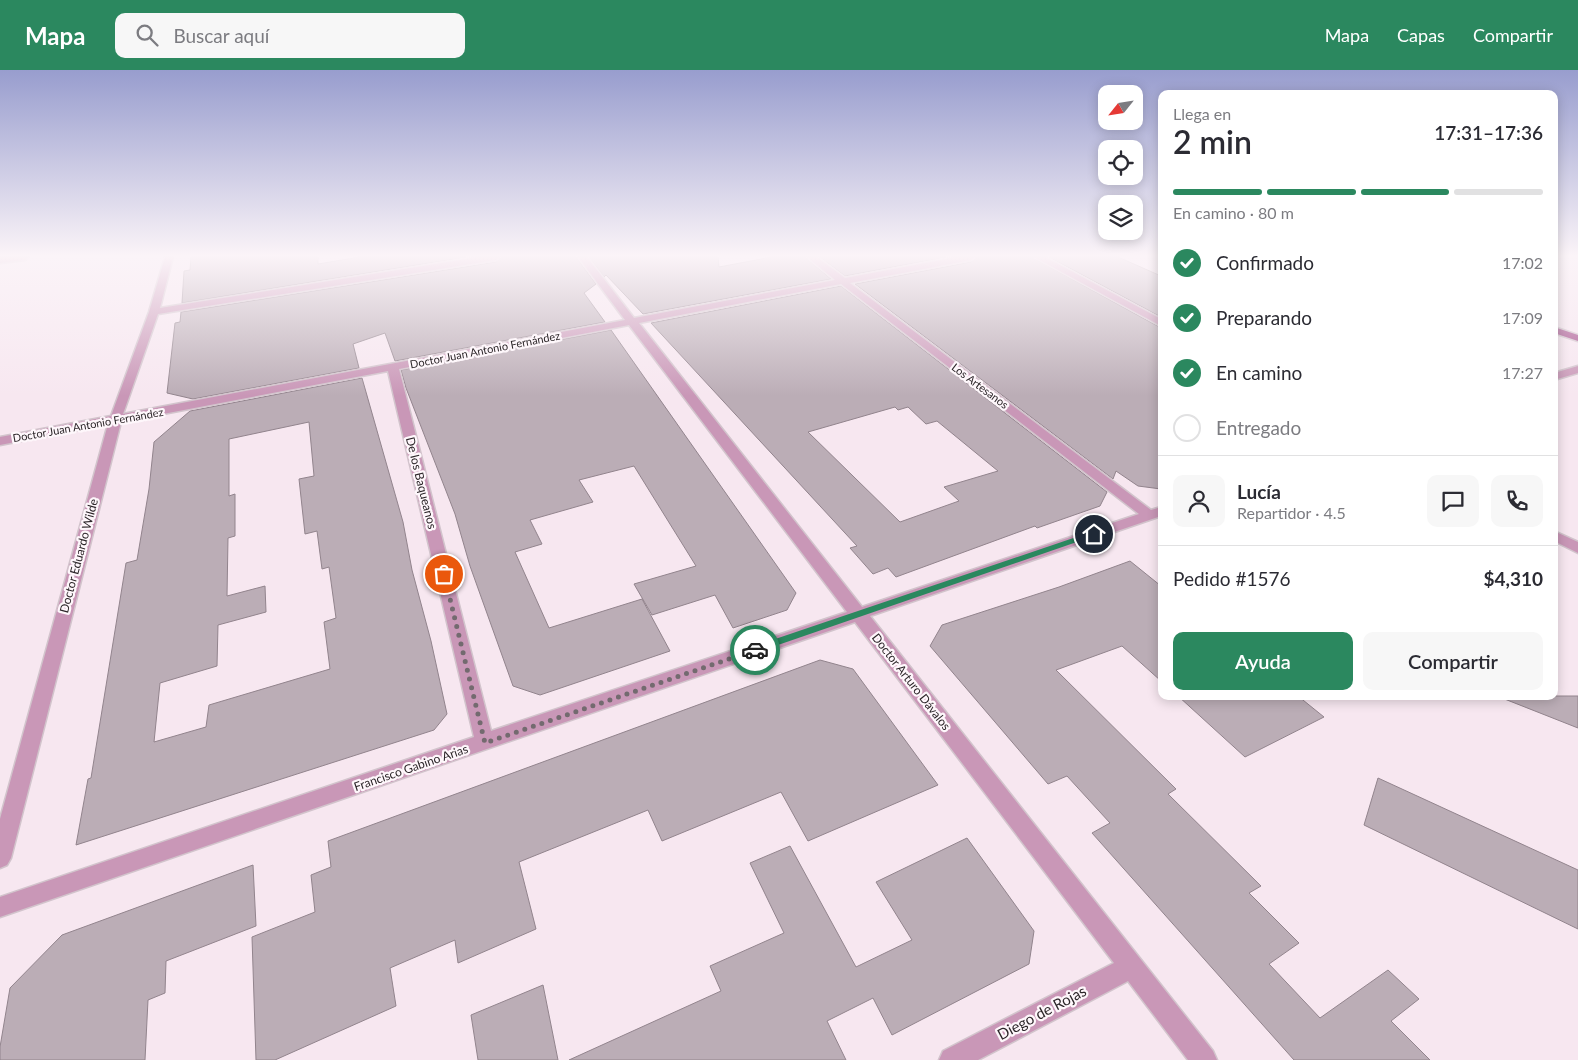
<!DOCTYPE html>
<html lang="es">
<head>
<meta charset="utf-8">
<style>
	:root { --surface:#fff; --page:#f7f7f7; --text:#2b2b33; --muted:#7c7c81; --line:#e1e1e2; --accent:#2b885f }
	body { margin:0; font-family:Lato,sans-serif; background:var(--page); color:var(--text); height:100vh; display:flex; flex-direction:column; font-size:19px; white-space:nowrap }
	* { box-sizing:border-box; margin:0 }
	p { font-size:16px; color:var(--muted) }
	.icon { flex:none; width:28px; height:28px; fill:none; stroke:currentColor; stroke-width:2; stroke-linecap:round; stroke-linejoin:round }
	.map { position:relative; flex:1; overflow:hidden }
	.details { position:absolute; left:1158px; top:20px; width:400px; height:610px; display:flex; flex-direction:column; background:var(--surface); border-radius:10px; box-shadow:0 2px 12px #0003 }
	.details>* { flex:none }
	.needle { width:32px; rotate:240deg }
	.controls { position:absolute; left:1098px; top:15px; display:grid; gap:10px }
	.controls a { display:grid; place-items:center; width:45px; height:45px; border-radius:10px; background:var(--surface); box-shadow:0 2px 12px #0003; font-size:25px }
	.pin { position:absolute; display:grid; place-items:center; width:42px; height:42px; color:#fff; margin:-21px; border:2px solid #fff; border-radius:50%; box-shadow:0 1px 5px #0007 }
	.courier { position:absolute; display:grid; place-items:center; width:50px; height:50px; margin:-25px; border:4px solid #2b885f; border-radius:50%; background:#fff; color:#222; box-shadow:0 1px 6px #0007 }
	.headline em { font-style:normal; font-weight:600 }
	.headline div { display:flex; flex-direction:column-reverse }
	.headline { display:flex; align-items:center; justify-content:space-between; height:85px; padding:0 15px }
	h1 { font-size:32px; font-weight:600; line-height:38px }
	.bar { display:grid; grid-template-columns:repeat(4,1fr); gap:8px 5px; align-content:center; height:60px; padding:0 15px }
	.bar i { height:6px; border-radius:4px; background:var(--line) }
	.bar .active { background:var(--accent) }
	.bar p { grid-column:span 4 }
	.line { display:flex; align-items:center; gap:12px; padding:0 15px; border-top:1px solid var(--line) }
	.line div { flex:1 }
	.round { display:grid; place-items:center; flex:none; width:52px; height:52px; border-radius:10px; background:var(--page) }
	ol { padding:0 15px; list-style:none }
	li { display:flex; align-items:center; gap:15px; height:55px }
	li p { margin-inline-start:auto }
	li .icon { padding:5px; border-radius:50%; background:var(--accent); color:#fff; stroke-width:4 }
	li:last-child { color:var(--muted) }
	li i { width:28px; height:28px; border:2px solid var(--line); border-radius:50% }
	.cta { display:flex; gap:10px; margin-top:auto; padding:10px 15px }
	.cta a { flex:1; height:58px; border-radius:10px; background:var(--accent); color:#fff; font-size:20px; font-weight:600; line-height:58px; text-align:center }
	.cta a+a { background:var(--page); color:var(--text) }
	header { display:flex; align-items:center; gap:30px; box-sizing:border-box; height:70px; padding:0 25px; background:var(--accent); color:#fff }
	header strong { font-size:24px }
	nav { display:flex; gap:28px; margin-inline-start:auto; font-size:18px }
	.search { width:350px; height:45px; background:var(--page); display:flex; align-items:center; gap:12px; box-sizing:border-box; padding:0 18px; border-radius:10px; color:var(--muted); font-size:19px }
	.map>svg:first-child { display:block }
	.building { fill:#bbadb6; stroke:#92848d; fill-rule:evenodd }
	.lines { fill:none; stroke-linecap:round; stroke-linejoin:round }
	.minor-casing { stroke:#d2c4cc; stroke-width:3 }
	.major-casing { stroke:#d2c4cc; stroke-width:3 }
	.minor { fill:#c997b7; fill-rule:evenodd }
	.major { fill:#a34b89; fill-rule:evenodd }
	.route { fill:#2b885f }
	.done { stroke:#736a6f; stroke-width:5; stroke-dasharray:0 9 }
	.labels { text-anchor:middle; stroke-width:4.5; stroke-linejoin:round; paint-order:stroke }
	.far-street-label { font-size:11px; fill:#2c2629; stroke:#fef7fb }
	.street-label { font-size:12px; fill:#2c2629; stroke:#fef7fb }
	.near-street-label { font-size:15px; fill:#2c2629; stroke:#fef7fb }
</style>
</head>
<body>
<header>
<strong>Mapa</strong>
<div class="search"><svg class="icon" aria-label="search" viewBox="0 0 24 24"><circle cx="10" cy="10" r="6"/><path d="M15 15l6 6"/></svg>Buscar aquí</div>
<nav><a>Mapa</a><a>Capas</a><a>Compartir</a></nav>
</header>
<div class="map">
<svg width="1578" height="990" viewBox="0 0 1578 990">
	<rect width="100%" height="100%" fill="#f7e7f0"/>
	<path class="building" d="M 191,187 L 318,187 L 318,194 L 360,187 L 466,187 L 182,233 L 184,201 L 190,200 Z
		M 502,187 L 576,187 L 596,214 L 584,223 L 605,252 L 395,291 L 385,263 L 353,274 L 359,298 L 193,329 L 167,323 L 175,253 L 180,252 L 181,242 L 496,192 Z
		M 589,187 L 718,187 L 719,197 L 772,187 L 805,187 L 831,209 L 643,244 L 606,205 L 604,207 Z
		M 820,187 L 946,187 L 845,206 Z
		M 977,187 L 1032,187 L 1161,258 L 1161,419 L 1138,416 L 1116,401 L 1113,409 L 855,214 L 971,192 Z
		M 1049,187 L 1118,187 L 1161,206 L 1161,247 Z
		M 841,216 L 1107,422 L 1100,436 L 1037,458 L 1035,456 L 896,507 L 888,498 L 873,504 L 850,478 L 857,476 L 651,253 ZM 895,337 L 898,340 L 908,337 L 926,354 L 937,351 L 998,401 L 944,417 L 959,431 L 900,452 L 808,362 Z
		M 611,260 L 796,523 L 787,540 L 733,558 L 715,525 L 652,545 L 634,514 L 696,496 L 634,396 L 579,410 L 593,432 L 530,450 L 542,474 L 515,482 L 549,558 L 642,529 L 670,581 L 540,625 L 513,616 L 470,496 L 455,444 L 406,318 L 401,300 Z
		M 362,308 L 403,452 L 412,500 L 431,571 L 447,644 L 434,660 L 76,775 L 88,709 L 91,708 L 126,493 L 137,490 L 149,419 L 154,372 L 190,341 ZM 309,352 L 314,406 L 299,409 L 305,464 L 317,461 L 322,499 L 329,497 L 336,548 L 324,552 L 330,599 L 209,635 L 206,657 L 154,672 L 160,613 L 217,596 L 218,555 L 266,542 L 265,516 L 227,526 L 228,468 L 235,466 L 235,424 L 229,426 L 229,369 Z
		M 1130,491 L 1161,516 L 1161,611 L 1122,576 L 1056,600 L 1176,719 L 1168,724 L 1261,816 L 1249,823 L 1299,873 L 1269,894 L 1320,948 L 1388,900 L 1419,929 L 1391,951 L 1430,990 L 1294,990 L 1092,763 L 1110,753 L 1067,706 L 1048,714 L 930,576 L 942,555 L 1059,517 Z
		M 820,590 L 853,599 L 938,715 L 808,771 L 781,722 L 662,771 L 648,740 L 519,792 L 536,859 L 458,893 L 455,870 L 390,898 L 396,936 L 275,990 L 256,990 L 252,867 L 315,842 L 311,805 L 331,797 L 328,771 Z
		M 1178,626 L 1298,626 L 1324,647 L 1245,687 Z
		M 1502,626 L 1578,626 L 1578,658 L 1502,628 Z
		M 1378,708 L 1578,800 L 1578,859 L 1364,755 Z
		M 967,768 L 1034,861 L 1029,894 L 892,965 L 873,928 L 827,951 L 846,990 L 569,990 L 721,921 L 710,896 L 784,863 L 750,793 L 790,776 L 856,897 L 912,870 L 876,812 Z
		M 253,795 L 256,856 L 166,891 L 165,923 L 148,930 L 145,990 L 0,990 L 0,977 L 10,918 L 62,865 Z
		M 543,915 L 558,990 L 478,990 L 471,945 Z"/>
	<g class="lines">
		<g class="minor-casing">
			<path id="minor" d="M 0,187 L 29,187 L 25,190 L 0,193 Z
				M 165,187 L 173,187 L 160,238 L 479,187 L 500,187 L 496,190 L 158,244 L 123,344 L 625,250 L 578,187 L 587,187 L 634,248 L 835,210 L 807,187 L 817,187 L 845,208 L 957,187 L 975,187 L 971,190 L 850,213 L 1151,440 L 1161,437 L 1161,446 L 870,546 L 1213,981 L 1217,990 L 1188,990 L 1128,911 L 978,990 L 939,990 L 943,981 L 1114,893 L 855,552 L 0,847 L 0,827 L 474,667 L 388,301 L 121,352 L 11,788 L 7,795 L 0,798 L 0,749 L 108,354 L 0,375 L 0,367 L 111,346 L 149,242 ZM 841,214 L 1139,444 L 862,537 L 639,253 ZM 629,255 L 847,542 L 491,661 L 399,299 Z
				M 1034,187 L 1045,187 L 1161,249 L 1161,256 Z
				M 1578,296 L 1578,303 L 1554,310 L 1554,303 Z
				M 1554,461 L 1578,472 L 1578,483 L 1554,471 Z"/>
		</g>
		<g class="major-casing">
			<path id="major" d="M 1554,257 L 1578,265 L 1578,271 L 1554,263 Z"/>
		</g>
		<use href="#minor" class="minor"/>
		<use href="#major" class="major"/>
	</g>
	<linearGradient id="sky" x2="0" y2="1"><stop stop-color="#989dce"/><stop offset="0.57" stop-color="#fbf4f8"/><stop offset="1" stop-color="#fbf4f8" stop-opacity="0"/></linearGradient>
	<rect width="1578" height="326" fill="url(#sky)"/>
	<path class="route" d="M 1094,461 L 1098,464 L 1097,465 L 758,582 L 752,582 L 750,580 L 752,577 Z"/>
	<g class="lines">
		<path class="done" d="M 444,504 L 485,673 L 755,580"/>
	</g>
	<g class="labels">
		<g class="far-street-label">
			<text transform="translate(485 280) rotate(-11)" y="4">Doctor Juan Antonio Fernández</text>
			<text transform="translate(980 316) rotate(37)" y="4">Los Artesanos</text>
			<text transform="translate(88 355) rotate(-10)" y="4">Doctor Juan Antonio Fernández</text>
		</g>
		<g class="street-label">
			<text transform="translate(421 413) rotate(76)" y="4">De los Baqueanos</text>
			<text transform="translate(79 486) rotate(-75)" y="4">Doctor Eduardo Wilde</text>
			<text transform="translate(911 612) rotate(52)" y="4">Doctor Arturo Dávalos</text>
			<text transform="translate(411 698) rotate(-19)" y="4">Francisco Gabino Arias</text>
		</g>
		<g class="near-street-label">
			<text transform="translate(1042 943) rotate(-28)" y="5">Diego de Rojas</text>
		</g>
	</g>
</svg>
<div class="controls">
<a><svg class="needle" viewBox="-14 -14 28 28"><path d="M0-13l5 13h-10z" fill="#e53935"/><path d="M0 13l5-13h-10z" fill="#7c7c81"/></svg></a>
<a><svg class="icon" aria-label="locate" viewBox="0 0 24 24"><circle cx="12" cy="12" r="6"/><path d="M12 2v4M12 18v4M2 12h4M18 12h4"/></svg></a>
<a><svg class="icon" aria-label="layers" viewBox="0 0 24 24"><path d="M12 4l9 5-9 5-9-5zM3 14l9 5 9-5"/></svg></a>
</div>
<div class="pin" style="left:444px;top:504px;background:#ea580c"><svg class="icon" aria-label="bag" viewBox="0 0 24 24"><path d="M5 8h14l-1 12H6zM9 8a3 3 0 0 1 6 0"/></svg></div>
<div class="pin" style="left:1094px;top:464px;background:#1f2937"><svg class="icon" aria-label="home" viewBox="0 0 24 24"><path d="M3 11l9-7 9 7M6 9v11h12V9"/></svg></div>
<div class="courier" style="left:755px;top:580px"><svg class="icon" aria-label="car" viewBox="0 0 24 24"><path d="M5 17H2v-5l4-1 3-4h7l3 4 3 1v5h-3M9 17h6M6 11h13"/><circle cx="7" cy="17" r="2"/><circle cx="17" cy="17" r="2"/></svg></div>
<section class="details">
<div class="headline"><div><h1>2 min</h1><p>Llega en</p></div><em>17:31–17:36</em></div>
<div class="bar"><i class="active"></i><i class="active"></i><i class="active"></i><i></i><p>En camino · 80 m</p></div>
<ol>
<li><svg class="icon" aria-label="check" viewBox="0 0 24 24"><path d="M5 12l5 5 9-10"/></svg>Confirmado<p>17:02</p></li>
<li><svg class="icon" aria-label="check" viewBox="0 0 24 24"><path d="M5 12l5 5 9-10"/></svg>Preparando<p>17:09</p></li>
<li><svg class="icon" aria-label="check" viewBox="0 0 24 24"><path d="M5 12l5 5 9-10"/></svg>En camino<p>17:27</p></li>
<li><i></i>Entregado</li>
</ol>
<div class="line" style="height:90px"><a class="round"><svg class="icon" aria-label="person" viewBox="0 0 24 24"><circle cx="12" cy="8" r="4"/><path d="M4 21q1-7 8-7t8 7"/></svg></a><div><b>Lucía</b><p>Repartidor · 4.5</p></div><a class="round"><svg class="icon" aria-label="chat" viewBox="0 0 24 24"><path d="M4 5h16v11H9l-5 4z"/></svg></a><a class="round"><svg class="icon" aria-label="phone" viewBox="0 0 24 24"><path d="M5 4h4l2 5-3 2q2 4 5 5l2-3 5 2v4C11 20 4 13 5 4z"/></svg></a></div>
<div class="line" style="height:65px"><div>Pedido #1576</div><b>$4,310</b></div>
<div class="cta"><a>Ayuda</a><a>Compartir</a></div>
</section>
</div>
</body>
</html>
